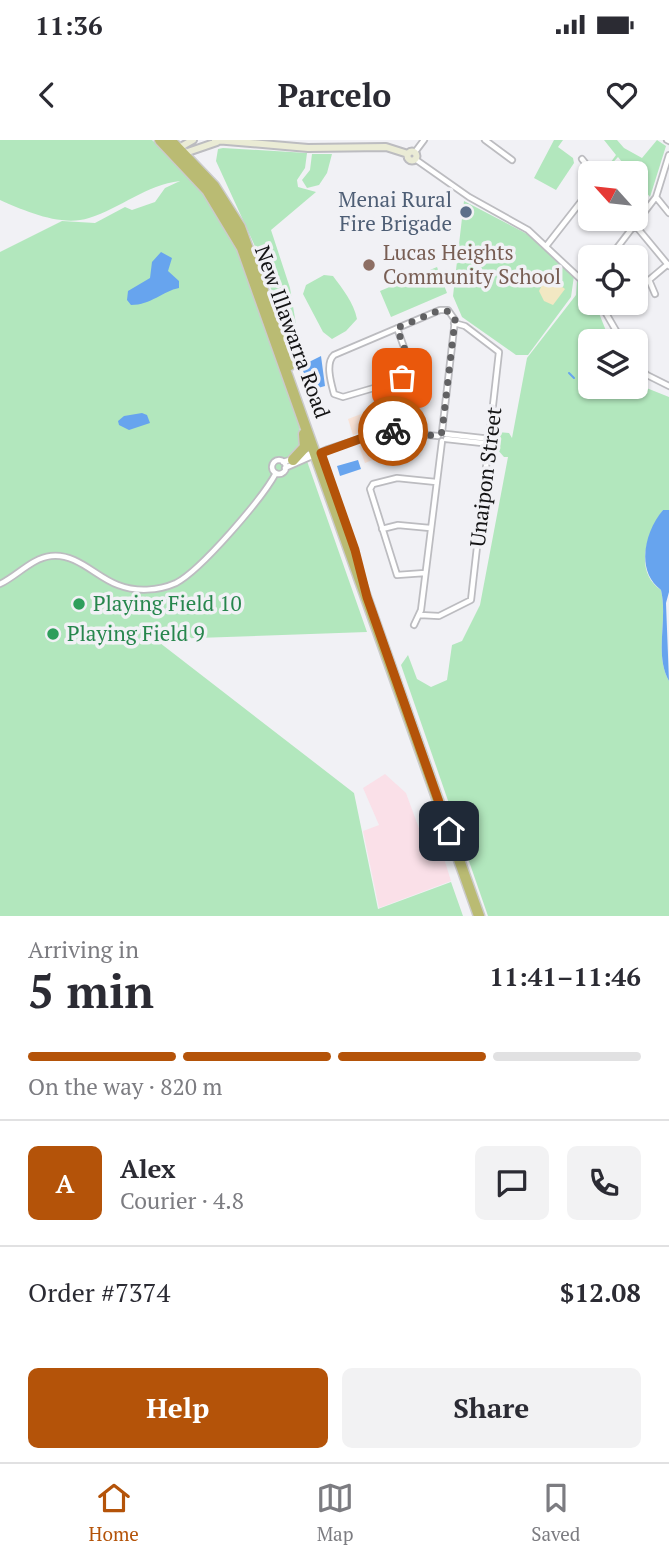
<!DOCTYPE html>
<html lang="en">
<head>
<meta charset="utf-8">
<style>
	:root { --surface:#fff; --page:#f2f2f3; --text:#2b2b33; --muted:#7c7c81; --line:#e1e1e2; --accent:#b45309 }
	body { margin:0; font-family:"PT Serif",serif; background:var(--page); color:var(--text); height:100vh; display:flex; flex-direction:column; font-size:26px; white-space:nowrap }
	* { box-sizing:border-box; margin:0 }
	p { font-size:23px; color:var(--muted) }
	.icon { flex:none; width:38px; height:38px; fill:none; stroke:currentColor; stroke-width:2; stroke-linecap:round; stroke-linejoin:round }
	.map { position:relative; height:776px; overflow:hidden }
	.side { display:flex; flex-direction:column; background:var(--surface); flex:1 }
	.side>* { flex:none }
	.needle { width:46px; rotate:297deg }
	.controls { position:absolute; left:578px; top:21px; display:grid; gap:14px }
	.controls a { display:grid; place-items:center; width:70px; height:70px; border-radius:10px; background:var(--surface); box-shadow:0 2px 5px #0004; font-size:35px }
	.pin { position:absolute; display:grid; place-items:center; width:60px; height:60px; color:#fff; margin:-30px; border-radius:14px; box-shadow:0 4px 10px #0006 }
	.courier { position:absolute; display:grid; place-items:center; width:70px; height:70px; margin:-35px; border:5px solid #b45309; border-radius:50%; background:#fff; color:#222; box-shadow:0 2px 9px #0007 }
	.head em { font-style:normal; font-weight:700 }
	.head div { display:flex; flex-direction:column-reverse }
	.head { display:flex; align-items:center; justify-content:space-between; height:119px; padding:0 28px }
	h1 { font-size:46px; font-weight:700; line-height:52px }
	.bar { display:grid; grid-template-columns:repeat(4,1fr); gap:10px 7px; align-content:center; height:84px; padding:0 28px }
	.bar i { height:9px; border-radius:5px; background:var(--line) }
	.bar .current { background:var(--accent) }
	.bar p { grid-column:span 4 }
	.line { display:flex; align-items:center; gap:18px; padding:0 28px; border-top:2px solid var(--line) }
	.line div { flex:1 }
	.round { display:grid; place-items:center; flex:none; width:74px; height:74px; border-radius:10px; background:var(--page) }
	.action { display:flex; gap:14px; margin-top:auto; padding:14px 28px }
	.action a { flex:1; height:80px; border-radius:10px; background:var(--accent); color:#fff; font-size:28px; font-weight:700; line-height:80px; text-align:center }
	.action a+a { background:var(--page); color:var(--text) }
	.status { display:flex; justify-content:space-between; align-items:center; height:49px; padding:0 35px; background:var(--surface); direction:ltr }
	.status svg { height:19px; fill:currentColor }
	header { display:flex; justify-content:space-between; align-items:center; height:91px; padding:0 28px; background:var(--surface); font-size:32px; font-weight:700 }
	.menu { display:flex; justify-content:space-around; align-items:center; height:98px; border-top:2px solid var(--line); background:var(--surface); font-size:19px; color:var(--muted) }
	.menu a { display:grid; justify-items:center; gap:4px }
	.menu .current { color:var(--accent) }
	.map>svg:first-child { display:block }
	.commercial { fill:#f9e3d7 }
	.industrial { fill:#fae0e8 }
	.green { fill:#b2e7bd }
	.sand { fill:#f2e8c3 }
	.water { fill:#67a4ee }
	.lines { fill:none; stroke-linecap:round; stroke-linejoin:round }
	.stream { stroke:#67a4ee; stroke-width:2 }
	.street-casing { stroke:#bcbcc0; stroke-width:8 }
	.secondary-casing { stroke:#bcbcc0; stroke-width:10 }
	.highway-casing { stroke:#cbcbcb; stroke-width:13 }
	.street { stroke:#fff; stroke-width:4.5 }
	.secondary { stroke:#eaebd5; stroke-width:6 }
	.highway { stroke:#babb73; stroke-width:10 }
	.done { stroke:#616163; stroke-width:7; stroke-dasharray:0 12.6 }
	.route { stroke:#b45309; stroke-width:9 }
	.service-dot { fill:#5c6f8a; stroke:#f1f1f5; stroke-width:2.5 }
	.education-dot { fill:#8d6e63; stroke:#f1f1f5; stroke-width:2.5 }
	.leisure-dot { fill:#2e9e5b; stroke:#f1f1f5; stroke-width:2.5 }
	.labels { text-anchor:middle; stroke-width:7; stroke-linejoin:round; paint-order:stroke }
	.service-label { font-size:21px; fill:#4e5e75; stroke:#f1f1f5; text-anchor:end }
	.education-label { font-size:21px; fill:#785e54; stroke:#f1f1f5; text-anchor:start }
	.street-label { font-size:21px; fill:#131314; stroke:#f1f1f5 }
	.leisure-label { font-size:21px; fill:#27864d; stroke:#f1f1f5; text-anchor:start }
</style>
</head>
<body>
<div class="status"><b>11:36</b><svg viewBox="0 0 49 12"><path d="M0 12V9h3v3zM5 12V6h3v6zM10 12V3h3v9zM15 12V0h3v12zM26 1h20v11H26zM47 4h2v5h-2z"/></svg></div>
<header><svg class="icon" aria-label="back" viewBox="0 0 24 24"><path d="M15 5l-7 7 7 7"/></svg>Parcelo<svg class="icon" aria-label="heart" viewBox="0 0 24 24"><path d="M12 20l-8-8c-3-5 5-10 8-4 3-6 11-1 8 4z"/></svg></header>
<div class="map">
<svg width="669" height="776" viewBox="0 0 669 776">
	<rect width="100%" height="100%" fill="#f1f1f5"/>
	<path class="commercial" d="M 369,271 L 375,287 L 353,295 L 348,279 Z
		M 369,302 L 375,319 L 365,323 L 359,306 Z"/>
	<path class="industrial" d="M 385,634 L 406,653 L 421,694 L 435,689 L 451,741 L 379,768 L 363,691 L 379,685 L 363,648 Z"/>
	<path class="green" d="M 0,0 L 152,0 C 174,21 198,41 214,67 C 252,131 272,207 298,277 L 301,304 L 367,492 L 168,499 L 151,496 L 354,653 L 378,769 L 451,742 L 463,776 L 0,776 L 0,112 L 62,81 L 95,83 L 125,67 L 132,70 L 155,62 L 165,48 L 180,41 C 146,45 121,68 89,78 C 61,87 25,71 0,60 Z
		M 554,0 L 563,0 L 558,7 L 573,18 L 574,23 L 556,50 L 534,38 Z
		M 604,0 L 617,0 L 624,8 L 642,18 L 657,0 L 666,6 L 650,57 L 635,38 L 635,33 L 631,33 L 618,17 L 603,33 L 616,15 Z
		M 223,8 L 307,13 L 305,28 L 297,40 L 298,47 L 316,52 L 271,90 L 290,148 L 302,221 L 297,223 L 259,115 L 216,21 L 218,9 Z
		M 312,14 L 332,14 L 327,33 L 319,45 L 307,48 L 302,40 L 310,30 Z
		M 464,61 L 527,94 L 574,136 L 571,157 L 528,215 L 516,215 L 462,177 L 453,156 Z
		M 437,127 L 447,153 L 391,177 L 380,151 Z
		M 324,135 L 333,136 C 342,148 354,163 357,179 L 346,191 L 332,199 L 323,192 L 303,154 L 306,145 Z
		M 577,141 L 590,154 L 590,163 L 595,163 L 610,201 L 590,201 L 590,247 L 635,247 L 635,239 L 644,247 L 669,257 L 669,370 L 663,370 C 647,393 633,431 661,450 C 668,480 654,514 669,541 L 669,776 L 488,776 L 401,525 L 408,515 L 417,539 L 431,547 L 447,540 L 452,505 L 462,501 L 480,465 L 508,317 L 504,317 L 497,309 L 498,292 L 509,293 L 512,298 L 527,218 L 576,155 Z
		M 401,242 L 414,249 L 410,286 L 401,285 L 390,247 L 391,244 Z"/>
	<path class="sand" d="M 550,138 L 565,149 L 553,165 L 544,161 L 539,151 L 543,143 Z"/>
	<path class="water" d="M 161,112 L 172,118 L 168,131 L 179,141 L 179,148 C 163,151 151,165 131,165 L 127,160 L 128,151 L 150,138 L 152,122 Z
		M 321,216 L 325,246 L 311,250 L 301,226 Z
		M 142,273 L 147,275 L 150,283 L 129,290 L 119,285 L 118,281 L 124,276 Z
		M 358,320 L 361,329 L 340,336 L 337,326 Z
		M 663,370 L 669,370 L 669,452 L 666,463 L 669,541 C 654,514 668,480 661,450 C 635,431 645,391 663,370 Z"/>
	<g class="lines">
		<path class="stream" d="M 569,233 L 574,238"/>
		<g class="street-casing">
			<path id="street" d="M 485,0 L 512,20
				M 667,0 L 669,1
				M 415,12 L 424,0
				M 415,19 L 469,57 L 528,90 L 590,148
				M 582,19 L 593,33
				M 656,57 L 669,73
				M 635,85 L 669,126
				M 547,105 L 590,50
				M 610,117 L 656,57 L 669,15
				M 655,154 L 649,140 L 668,124
				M 600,163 L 622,201
				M 397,188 L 405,210 L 401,240 L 343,257 L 334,254 C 331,243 325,223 334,215 L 440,170 L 448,170 L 455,180 L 442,292
				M 635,224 L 647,235 L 669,246
				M 446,294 L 491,299
				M 446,299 L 491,304
				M272 327a7 7 0 1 1 14 0a7 7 0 1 1-14 0Z
				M 283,322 L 313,313
				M 285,328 L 328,309 L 384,291 L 438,296
				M 382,389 L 398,385 L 430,388
				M 425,433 L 397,435 L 370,349 L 373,344 L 397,338 L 436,342
				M 0,444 C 17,436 32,418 51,416 C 77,413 96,437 118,445 C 136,452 158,451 176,443 C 201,430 262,359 276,333
				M 420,475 L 439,476 L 471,460 L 499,212 L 465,186 L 454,183
				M 414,485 L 421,470 L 442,301"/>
		</g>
		<g class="secondary-casing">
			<path id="secondary" d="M 215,0 L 308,8 L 386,7 L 408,14
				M 177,9 L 193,0
				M407.5 16a4.5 4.5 0 1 1 9 0a4.5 4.5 0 1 1-9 0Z
				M 182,14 L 217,2"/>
		</g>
		<g class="highway-casing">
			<path id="highway" d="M 160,0 L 207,50 L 242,108 L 479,776
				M 170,0 L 214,46 L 240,87 L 290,225
				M 293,320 L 305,307 L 304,294"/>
		</g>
		<use href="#street" class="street"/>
		<use href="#secondary" class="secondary"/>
		<use href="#highway" class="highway"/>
	</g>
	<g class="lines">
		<path class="done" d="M 393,291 L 438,296 L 442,292 L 455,180 L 451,172 L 440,170 L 397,188 L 405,210 L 402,238"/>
		<path class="route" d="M 393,291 L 379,292 L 321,313 L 355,410 L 367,457 L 449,691"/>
	</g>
	<circle class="service-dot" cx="466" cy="72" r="7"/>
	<circle class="education-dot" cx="369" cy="125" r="7"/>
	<g class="leisure-dot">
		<circle cx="79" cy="464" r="7"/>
		<circle cx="53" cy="494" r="7"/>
	</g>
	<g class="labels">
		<g class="service-label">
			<text x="452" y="67">Menai Rural<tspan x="452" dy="24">Fire Brigade</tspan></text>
		</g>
		<g class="education-label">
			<text x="383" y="120">Lucas Heights<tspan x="383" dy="24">Community School</tspan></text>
		</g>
		<g class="street-label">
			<text transform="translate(292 192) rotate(70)" y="7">New Illawarra Road</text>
			<text transform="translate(486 337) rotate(-83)" y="7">Unaipon Street</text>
		</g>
		<g class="leisure-label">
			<text x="93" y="471">Playing Field 10</text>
			<text x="67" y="501">Playing Field 9</text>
		</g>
	</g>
</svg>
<div class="controls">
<a><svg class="needle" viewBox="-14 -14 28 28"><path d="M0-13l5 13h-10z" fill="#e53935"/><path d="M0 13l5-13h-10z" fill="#7c7c81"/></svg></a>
<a><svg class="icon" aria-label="locate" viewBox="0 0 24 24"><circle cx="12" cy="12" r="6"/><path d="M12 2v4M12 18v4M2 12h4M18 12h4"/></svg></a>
<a><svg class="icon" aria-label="layers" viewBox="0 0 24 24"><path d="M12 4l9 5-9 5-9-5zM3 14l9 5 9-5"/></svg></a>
</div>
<div class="pin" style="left:402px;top:238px;background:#ea580c"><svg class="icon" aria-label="bag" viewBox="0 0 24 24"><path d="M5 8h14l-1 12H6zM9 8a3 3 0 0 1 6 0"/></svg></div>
<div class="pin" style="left:449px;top:691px;background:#1f2937"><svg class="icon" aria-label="home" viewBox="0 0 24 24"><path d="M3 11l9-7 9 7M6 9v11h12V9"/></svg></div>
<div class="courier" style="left:393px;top:291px"><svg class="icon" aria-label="bike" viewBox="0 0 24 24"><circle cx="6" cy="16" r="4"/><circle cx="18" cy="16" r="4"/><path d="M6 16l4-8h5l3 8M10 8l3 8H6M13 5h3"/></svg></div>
</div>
<section class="side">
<div class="head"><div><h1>5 min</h1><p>Arriving in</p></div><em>11:41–11:46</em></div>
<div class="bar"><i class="current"></i><i class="current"></i><i class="current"></i><i></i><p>On the way · 820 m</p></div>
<div class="line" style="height:126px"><b class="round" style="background:var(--accent);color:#fff">A</b><div><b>Alex</b><p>Courier · 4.8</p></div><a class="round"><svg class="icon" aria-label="chat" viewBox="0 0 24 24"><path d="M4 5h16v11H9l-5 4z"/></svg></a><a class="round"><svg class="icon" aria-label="phone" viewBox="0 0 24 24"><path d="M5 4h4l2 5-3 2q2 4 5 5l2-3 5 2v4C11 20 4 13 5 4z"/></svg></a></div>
<div class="line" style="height:91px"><div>Order #7374</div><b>$12.08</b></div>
<div class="action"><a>Help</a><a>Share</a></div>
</section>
<nav class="menu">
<a class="current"><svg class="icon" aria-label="home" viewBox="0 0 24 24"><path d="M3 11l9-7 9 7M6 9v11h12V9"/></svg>Home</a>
<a><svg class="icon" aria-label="map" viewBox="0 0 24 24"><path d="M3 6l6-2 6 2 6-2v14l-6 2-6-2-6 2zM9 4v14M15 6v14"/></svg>Map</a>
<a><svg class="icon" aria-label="saved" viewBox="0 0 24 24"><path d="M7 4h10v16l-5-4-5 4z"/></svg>Saved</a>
</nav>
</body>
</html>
